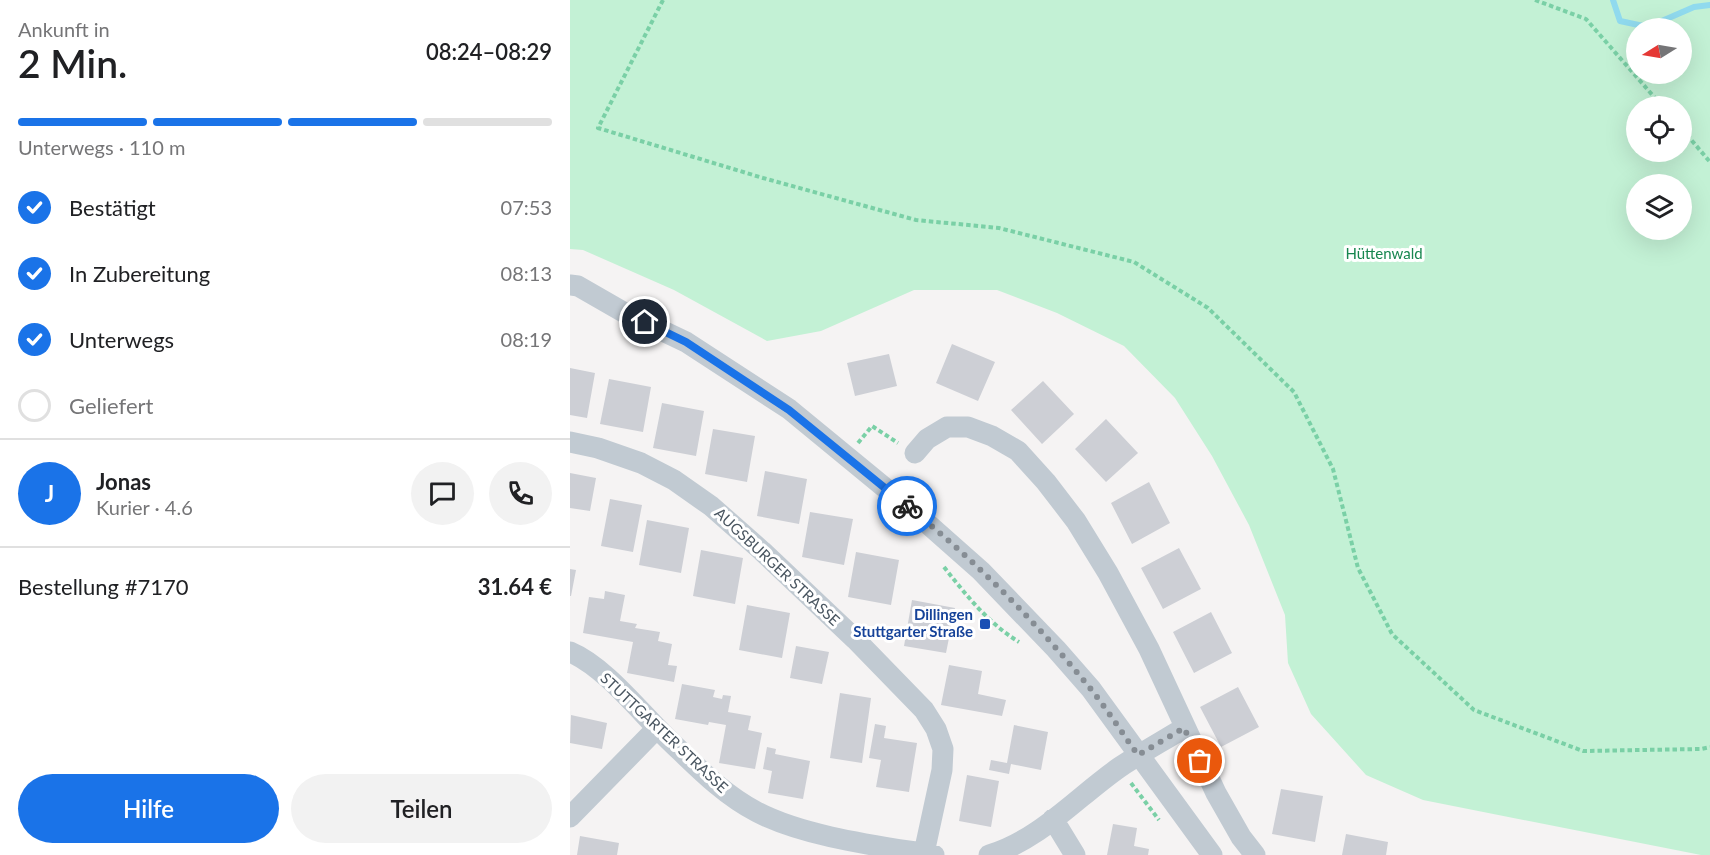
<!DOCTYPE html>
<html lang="de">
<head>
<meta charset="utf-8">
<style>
	:root { --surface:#fff; --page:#f2f2f2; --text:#202124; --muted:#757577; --line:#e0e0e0; --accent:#1a73e8 }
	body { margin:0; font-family:Lato,sans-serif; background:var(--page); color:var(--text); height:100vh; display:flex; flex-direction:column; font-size:22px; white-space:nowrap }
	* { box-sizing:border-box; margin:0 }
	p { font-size:20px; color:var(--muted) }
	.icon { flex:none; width:33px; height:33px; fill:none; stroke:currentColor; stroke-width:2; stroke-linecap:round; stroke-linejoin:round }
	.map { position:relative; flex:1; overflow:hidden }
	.details { display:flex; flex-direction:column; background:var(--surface); width:570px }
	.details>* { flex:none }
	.needle { width:39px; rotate:259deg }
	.tools { position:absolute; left:1056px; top:18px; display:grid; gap:12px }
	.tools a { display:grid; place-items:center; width:66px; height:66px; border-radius:50%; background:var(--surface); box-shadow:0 6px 24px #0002; font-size:30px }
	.pin { position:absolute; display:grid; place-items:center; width:51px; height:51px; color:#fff; margin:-26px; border:3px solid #fff; border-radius:50%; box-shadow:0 2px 6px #0007 }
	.courier { position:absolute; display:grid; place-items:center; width:60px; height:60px; margin:-30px; border:4px solid #1a73e8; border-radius:50%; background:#fff; color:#222; box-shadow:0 2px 8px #0007 }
	.summary em { font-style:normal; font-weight:600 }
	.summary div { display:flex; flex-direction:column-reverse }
	.summary { display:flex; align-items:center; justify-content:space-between; height:102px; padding:0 18px }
	h1 { font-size:39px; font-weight:600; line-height:45px }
	.bar { display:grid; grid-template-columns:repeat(4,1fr); gap:9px 6px; align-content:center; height:72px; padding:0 18px }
	.bar i { height:8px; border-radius:4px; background:var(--line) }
	.bar .current { background:var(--accent) }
	.bar p { grid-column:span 4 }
	.line { display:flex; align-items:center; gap:15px; padding:0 18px; border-top:2px solid var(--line) }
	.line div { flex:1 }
	.round { display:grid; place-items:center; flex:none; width:63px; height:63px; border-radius:32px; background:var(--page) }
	ol { padding:0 18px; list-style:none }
	li { display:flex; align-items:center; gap:18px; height:66px }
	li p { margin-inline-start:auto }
	li .icon { padding:6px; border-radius:50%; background:var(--accent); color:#fff; stroke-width:4 }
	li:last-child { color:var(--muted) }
	li i { width:33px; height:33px; border:3px solid var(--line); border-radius:50% }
	.button { display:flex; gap:12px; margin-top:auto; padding:12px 18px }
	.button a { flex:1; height:69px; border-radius:36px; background:var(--accent); color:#fff; font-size:24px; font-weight:600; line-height:69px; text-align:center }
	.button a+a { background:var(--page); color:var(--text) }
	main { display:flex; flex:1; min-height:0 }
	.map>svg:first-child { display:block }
	.green { fill:#c3f1d5; fill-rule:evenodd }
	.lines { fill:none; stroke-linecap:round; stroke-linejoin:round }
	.stream { stroke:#90daee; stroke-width:6 }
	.building { fill:#cdcfd5 }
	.path { stroke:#7ad0a6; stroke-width:4; stroke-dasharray:4.5 3; stroke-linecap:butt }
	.minor { stroke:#c1cad2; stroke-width:21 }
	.done { stroke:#868d94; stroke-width:6; stroke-dasharray:0 10.8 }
	.route { stroke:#1a73e8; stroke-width:8 }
	.transit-dot { fill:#1a4fb4; stroke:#fff; stroke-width:2 }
	.labels { text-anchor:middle; stroke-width:6; stroke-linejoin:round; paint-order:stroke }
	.park-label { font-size:15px; fill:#17864f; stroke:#fff }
	.street-label { font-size:15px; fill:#4a5661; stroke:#fff }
	.transit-label { font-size:15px; font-weight:bold; fill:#164399; stroke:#fff; text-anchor:end }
</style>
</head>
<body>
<main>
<section class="details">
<div class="summary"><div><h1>2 Min.</h1><p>Ankunft in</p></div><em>08:24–08:29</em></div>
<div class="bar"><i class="current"></i><i class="current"></i><i class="current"></i><i></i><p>Unterwegs · 110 m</p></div>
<ol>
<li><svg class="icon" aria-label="check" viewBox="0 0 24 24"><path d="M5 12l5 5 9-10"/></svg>Bestätigt<p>07:53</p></li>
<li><svg class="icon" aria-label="check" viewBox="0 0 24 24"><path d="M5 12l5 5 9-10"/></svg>In Zubereitung<p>08:13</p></li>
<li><svg class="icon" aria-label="check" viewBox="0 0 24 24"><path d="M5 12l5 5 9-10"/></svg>Unterwegs<p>08:19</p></li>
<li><i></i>Geliefert</li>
</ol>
<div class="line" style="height:108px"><b class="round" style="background:var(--accent);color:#fff">J</b><div><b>Jonas</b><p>Kurier · 4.6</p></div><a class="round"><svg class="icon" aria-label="chat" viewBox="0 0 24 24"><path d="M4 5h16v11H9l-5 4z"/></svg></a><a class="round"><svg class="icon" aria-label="phone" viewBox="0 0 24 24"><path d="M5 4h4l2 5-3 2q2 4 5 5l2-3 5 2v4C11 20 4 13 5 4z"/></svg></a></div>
<div class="line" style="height:78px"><div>Bestellung #7170</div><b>31.64 €</b></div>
<div class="button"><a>Hilfe</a><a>Teilen</a></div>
</section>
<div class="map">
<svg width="1140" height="855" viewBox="0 0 1140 855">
	<rect width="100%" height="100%" fill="#f5f3f3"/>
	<path class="green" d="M 0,0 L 1140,0 L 1140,855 L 1131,855 L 853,800 L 796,775 L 741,714 L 718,663 L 715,615 L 679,525 L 642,456 L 605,398 L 554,346 L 487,313 L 427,290 L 344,290 L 251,331 L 197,341 L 104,290 L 13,250 L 0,249 ZM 1066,28 L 1112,28 L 1112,74 L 1066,74 ZM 1066,106 L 1112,106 L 1112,152 L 1066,152 ZM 1066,184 L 1112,184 L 1112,230 L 1066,230 Z"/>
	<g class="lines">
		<path class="stream" d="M 1043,0 L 1050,21 L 1078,27 L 1124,7 L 1140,5"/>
	</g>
	<path class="building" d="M 382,344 L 425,362 L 408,401 L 366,383 Z
		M 319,354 L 327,386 L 285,396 L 277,363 Z
		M 0,368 L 25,373 L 17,418 L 0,415 Z
		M 39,379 L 81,387 L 73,432 L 30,424 Z
		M 473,381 L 504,414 L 472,444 L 441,410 Z
		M 92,403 L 134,411 L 126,456 L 83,448 Z
		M 536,419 L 568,453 L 536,482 L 505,449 Z
		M 143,429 L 185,436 L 177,482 L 135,474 Z
		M 195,471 L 237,479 L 229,524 L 187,516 Z
		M 0,473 L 26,478 L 20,511 L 0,508 Z
		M 579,482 L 600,523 L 562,544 L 541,503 Z
		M 40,499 L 72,505 L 63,552 L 31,546 Z
		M 240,512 L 283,519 L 274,565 L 232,557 Z
		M 77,520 L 119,528 L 111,573 L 69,565 Z
		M 609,548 L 631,589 L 593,609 L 571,568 Z
		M 131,550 L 173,558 L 165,604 L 123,596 Z
		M 286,552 L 329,560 L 321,605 L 278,597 Z
		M 0,569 L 6,570 L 1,596 L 0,596 Z
		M 35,591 L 55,595 L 50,621 L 67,624 L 65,628 L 90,632 L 88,641 L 102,644 L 98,665 L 107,666 L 104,682 L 57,673 L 63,642 L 13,633 L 19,597 L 34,599 Z
		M 342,600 L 385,608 L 376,653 L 334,646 Z
		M 177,605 L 220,613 L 212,658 L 169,650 Z
		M 641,612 L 662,653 L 624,673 L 603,632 Z
		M 226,646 L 259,652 L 252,684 L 220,678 Z
		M 379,665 L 412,671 L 408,694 L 436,700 L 432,716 L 371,705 Z
		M 112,684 L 145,690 L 143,697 L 152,699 L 153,695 L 161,696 L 158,712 L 181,716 L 178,730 L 192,733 L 185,769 L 149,763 L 156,725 L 139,722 L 138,725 L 105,719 Z
		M 668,687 L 689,727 L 651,747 L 630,707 Z
		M 270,693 L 301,698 L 292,763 L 260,758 Z
		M 1,715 L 37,723 L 32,749 L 0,743 Z
		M 305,724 L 316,726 L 314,738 L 347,743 L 339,792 L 306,787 L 311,760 L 299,758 Z
		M 444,725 L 478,732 L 471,770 L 441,764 L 439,774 L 419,770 L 421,760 L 437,763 Z
		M 197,747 L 206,749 L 205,754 L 240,761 L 233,799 L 198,793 L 202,771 L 193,769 Z
		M 397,775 L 429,781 L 421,827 L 389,821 Z
		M 711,789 L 753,796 L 745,842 L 702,834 Z
		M 543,824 L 567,828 L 564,846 L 579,849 L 578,855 L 537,855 Z
		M 776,834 L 818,842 L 816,855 L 772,855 Z
		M 10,836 L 49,843 L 47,855 L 7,855 Z"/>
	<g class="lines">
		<path class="path" d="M 93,0 L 28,128 L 193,178 L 346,220 L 429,228 L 564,262 L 638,308 L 724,392 L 763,469 L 788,568 L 822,634 L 904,710 L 1013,751 L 1131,749 L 1140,747
			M 965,0 L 1016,19 L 1092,106
			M 1112,129 L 1140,162
			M 288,443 L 302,426 L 328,443
			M 374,567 C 396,595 418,623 449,642
			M 561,783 L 589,820"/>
		<path class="minor" d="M 0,285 L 8,286 L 55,313 L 116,342 L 219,409 L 342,510 L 411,571 L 486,649 L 521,689 L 642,855
			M 0,442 L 28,448 L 71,463 L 104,480 L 141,506 L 192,551 L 285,639 L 354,710 L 366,729 L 373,749 L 372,770 L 354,853
			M 345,453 L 357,439 L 377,427 L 398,427 L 422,436 L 448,451 L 476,482 L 506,521 L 538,573 L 579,649 L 646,793 L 671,837 L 685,855
			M 0,652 C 36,667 73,716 102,743 C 128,768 154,795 187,812 C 235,837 309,846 364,855
			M 0,817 L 86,729
			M 483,819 L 505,855
			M 419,855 C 470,840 508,796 550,767 C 571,753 593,741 614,728"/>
	</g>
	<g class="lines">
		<path class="done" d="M 337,506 C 404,559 466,622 520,688 C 537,709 552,733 568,755 L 614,728 L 630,761"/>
		<path class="route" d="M 75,322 L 116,342 L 219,410 L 337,506"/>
	</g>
	<rect class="transit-dot" x="409" y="618" width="12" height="12" rx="3"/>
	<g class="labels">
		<g class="park-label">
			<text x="814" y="259">Hüttenwald</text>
		</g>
		<g class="street-label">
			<text transform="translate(207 567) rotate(43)" y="5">AUGSBURGER STRASSE</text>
			<text transform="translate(94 733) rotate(43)" y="5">STUTTGARTER STRASSE</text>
		</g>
		<g class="transit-label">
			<text x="403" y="620">Dillingen<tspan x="403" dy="17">Stuttgarter Straße</tspan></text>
		</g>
	</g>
</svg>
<div class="tools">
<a><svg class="needle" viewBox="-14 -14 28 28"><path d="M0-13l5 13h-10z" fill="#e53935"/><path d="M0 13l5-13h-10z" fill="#757577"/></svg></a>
<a><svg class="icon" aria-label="locate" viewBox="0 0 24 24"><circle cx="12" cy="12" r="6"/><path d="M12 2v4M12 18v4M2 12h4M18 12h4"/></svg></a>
<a><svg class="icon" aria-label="layers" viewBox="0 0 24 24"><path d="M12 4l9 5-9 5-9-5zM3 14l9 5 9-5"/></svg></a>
</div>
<div class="pin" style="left:630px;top:761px;background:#ea580c"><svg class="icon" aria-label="bag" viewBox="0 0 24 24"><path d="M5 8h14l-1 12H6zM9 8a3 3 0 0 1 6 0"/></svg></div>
<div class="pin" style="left:75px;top:322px;background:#1f2937"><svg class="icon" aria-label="home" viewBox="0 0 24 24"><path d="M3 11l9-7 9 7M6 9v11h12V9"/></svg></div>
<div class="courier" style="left:337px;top:506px"><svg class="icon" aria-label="bike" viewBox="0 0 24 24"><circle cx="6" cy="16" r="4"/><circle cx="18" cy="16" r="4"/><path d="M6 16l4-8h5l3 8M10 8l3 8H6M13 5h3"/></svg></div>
</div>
</main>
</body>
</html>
